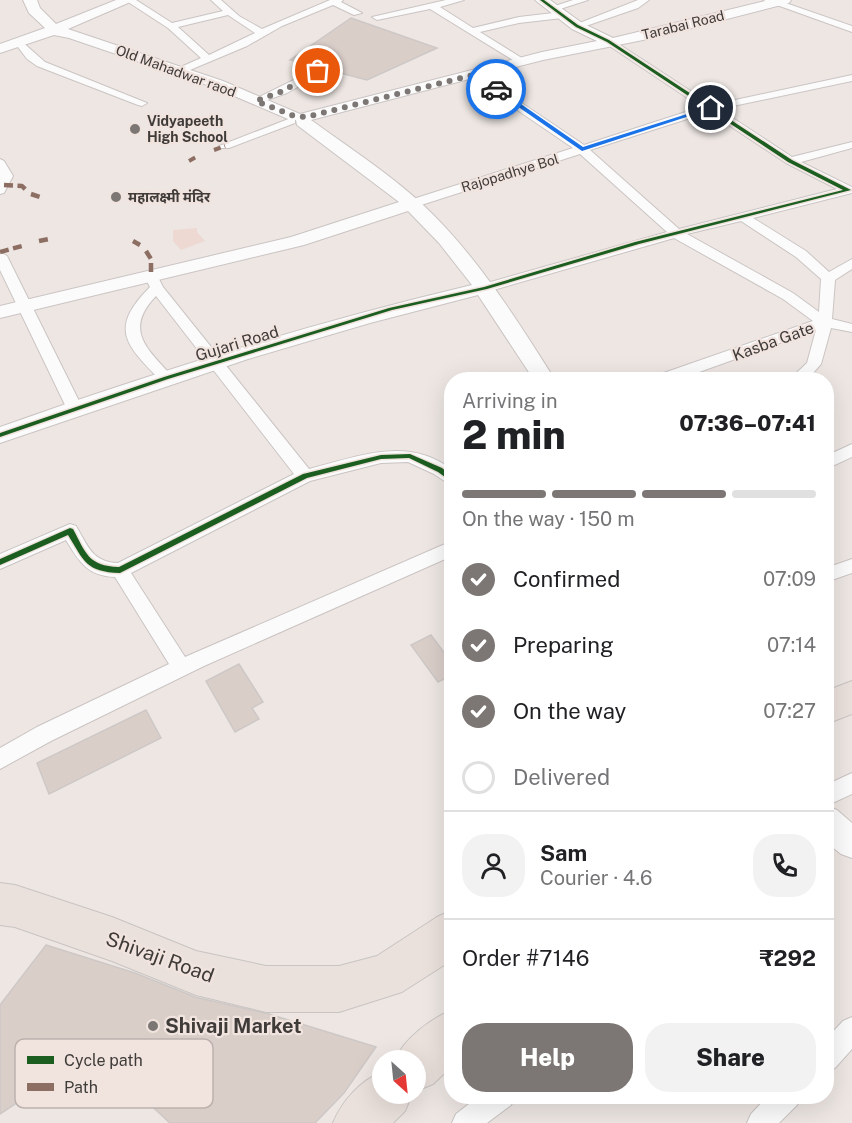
<!DOCTYPE html>
<html lang="en">
<head>
<meta charset="utf-8">
<style>
	:root { --surface:#fff; --page:#f2f2f2; --text:#202124; --muted:#757577; --line:#e0e0e0; --accent:#7c7774 }
	body { margin:0; font-family:"Public Sans","Noto Sans Devanagari",sans-serif; background:var(--page); color:var(--text); height:100vh; display:flex; flex-direction:column; font-size:22px; white-space:nowrap }
	* { box-sizing:border-box; margin:0 }
	p { font-size:20px; color:var(--muted) }
	.icon { flex:none; width:33px; height:33px; fill:none; stroke:currentColor; stroke-width:2; stroke-linecap:round; stroke-linejoin:round }
	.map { position:relative; flex:1; overflow:hidden }
	.panel { position:absolute; left:444px; top:372px; width:390px; height:732px; display:flex; flex-direction:column; background:var(--surface); border-radius:24px; box-shadow:0 6px 24px #0002 }
	.panel>* { flex:none }
	.needle { width:39px; rotate:153deg }
	.controls { position:absolute; left:372px; top:1050px; display:grid; gap:12px }
	.controls a { display:grid; place-items:center; width:54px; height:54px; border-radius:50%; background:var(--surface); box-shadow:0 6px 24px #0002; font-size:30px }
	.pin { position:absolute; display:grid; place-items:center; width:51px; height:51px; color:#fff; margin:-26px; border:3px solid #fff; border-radius:50%; box-shadow:0 2px 6px #0007 }
	.courier { position:absolute; display:grid; place-items:center; width:60px; height:60px; margin:-30px; border:4px solid #1a73e8; border-radius:50%; background:#fff; color:#222; box-shadow:0 2px 8px #0007 }
	.head em { font-style:normal; font-weight:800 }
	.head div { display:flex; flex-direction:column-reverse }
	.head { display:flex; align-items:center; justify-content:space-between; height:102px; padding:0 18px }
	h1 { font-size:39px; font-weight:800; line-height:45px }
	.bar { display:grid; grid-template-columns:repeat(4,1fr); gap:9px 6px; align-content:center; height:72px; padding:0 18px }
	.bar i { height:8px; border-radius:4px; background:var(--line) }
	.bar .selected { background:var(--accent) }
	.bar p { grid-column:span 4 }
	.line { display:flex; align-items:center; gap:15px; padding:0 18px; border-top:2px solid var(--line) }
	.line div { flex:1 }
	.round { display:grid; place-items:center; flex:none; width:63px; height:63px; border-radius:24px; background:var(--page) }
	ol { padding:0 18px; list-style:none }
	li { display:flex; align-items:center; gap:18px; height:66px }
	li p { margin-inline-start:auto }
	li .icon { padding:6px; border-radius:50%; background:var(--accent); color:#fff; stroke-width:4 }
	li:last-child { color:var(--muted) }
	li i { width:33px; height:33px; border:3px solid var(--line); border-radius:50% }
	.cta { display:flex; gap:12px; margin-top:auto; padding:12px 18px }
	.cta a { flex:1; height:69px; border-radius:24px; background:var(--accent); color:#fff; font-size:24px; font-weight:800; line-height:69px; text-align:center }
	.cta a+a { background:var(--page); color:var(--text) }
	.map>svg:first-child { display:block }
	.green { fill:#edd9d1 }
	.building { fill:#dacec9; stroke:#cdc8c6; stroke-width:1.5 }
	.lines { fill:none; stroke-linecap:round; stroke-linejoin:round }
	.street-casing { stroke:#cac4c3; stroke-width:2 }
	.secondary-casing { stroke:#cac4c3; stroke-width:2 }
	.highway-casing { stroke:#c7c4c2; stroke-width:2 }
	.street { fill:#fcfbfb; fill-rule:evenodd }
	.secondary { fill:#fcfbfb; fill-rule:evenodd }
	.highway { fill:#ebe1dc; fill-rule:evenodd }
	.quiet-far1 { stroke:#8d6e63; stroke-width:4; stroke-dasharray:7 4; stroke-linecap:butt }
	.quiet { stroke:#8d6e63; stroke-width:4.5; stroke-dasharray:9 4.5; stroke-linecap:butt }
	.cycleway-casing { stroke:#f1e4df; stroke-width:3 }
	.cycleway { fill:#1b5e20; fill-rule:evenodd }
	.route { fill:#1a73e8 }
	.done { stroke:#7c7774; stroke-width:6; stroke-dasharray:0 10.8 }
	.poi-dot { fill:#7c7774; stroke:#f1e4df; stroke-width:2 }
	.labels { text-anchor:middle; stroke-width:4.5; stroke-linejoin:round; paint-order:stroke }
	.far-street-label { font-size:14px; fill:#3f3b39; stroke:#f1e4df }
	.far-poi-label { font-size:14px; font-weight:bold; fill:#3f3b39; stroke:#f1e4df; text-anchor:start }
	.street-label { font-size:16px; fill:#3f3b39; stroke:#f1e4df }
	.near-street-label { font-size:20px; fill:#3f3b39; stroke:#f1e4df }
	.near-poi-label { font-size:20px; font-weight:bold; fill:#3f3b39; stroke:#f1e4df; text-anchor:start }
	.key { fill:#f1e4df; stroke:#bcb1ad; stroke-width:1.5 }
	.key-label { font-size:16px; fill:#3f3b39 }
</style>
</head>
<body>
<div class="map">
<svg width="852" height="1123" viewBox="0 0 852 1123">
	<rect width="100%" height="100%" fill="#ede6e3"/>
	<path class="green" d="M 197,228 L 197,232 L 205,241 L 181,250 L 173,241 L 173,230 Z"/>
	<path class="building" d="M 351,18 L 437,48 L 367,80 L 290,60 Z
		M 431,635 L 452,663 L 452,675 L 438,682 L 411,645 Z
		M 239,664 L 263,702 L 252,708 L 259,719 L 235,732 L 206,681 Z
		M 146,710 L 161,738 L 49,794 L 37,763 Z
		M 46,945 L 135,973 L 195,997 L 269,1014 L 376,1047 L 344,1093 L 315,1123 L 170,1123 L 93,1052 L 0,1114 L 0,1005 Z"/>
	<g class="lines">
		<g class="street-casing">
			<path id="street" d="M 125,0 L 136,0 L 172,23 L 223,11 L 211,0 L 221,0 L 239,16 L 262,29 L 330,0 L 343,0 L 341,2 L 362,13 L 354,15 L 333,5 L 282,26 L 247,46 L 178,75 L 174,74 L 174,70 L 201,58 L 168,28 ZM 228,15 L 255,33 L 209,55 L 178,27 Z
				M 446,0 L 464,0 L 440,7 L 473,28 L 519,17 L 562,12 L 567,15 L 562,18 L 519,23 L 480,32 L 525,60 L 526,62 L 521,65 L 430,9 L 377,20 L 372,17 Z
				M 573,0 L 588,0 L 554,11 L 549,8 Z
				M 638,0 L 649,0 L 638,8 L 580,28 L 572,26 Z
				M 763,0 L 777,0 L 852,26 L 852,32 Z
				M 605,39 L 611,39 L 712,105 L 852,75 L 852,81 L 719,109 L 792,157 L 852,142 L 852,148 L 801,162 L 852,187 L 852,193 L 753,218 L 806,251 L 829,272 L 852,259 L 852,269 L 835,280 L 832,319 L 852,324 L 852,332 L 831,328 L 821,364 L 807,380 L 789,380 L 807,363 L 816,330 L 677,380 L 653,380 L 655,376 L 813,321 L 783,299 L 674,238 L 490,291 L 480,291 L 478,288 L 480,285 L 667,232 L 580,154 L 415,207 L 411,208 L 405,204 L 407,201 L 573,148 L 469,77 L 469,73 L 477,73 L 584,145 L 701,107 L 605,43 ZM 709,112 L 786,163 L 837,189 L 679,229 L 590,150 ZM 741,221 L 796,257 L 821,279 L 819,312 L 793,293 L 687,234 Z
				M 20,40 L 45,62 L 147,103 L 142,106 L 138,105 L 37,66 L 27,59 L 15,43 Z
				M 318,68 L 323,71 L 322,73 L 287,93 L 256,104 L 251,101 Z
				M 291,118 L 295,119 L 295,123 L 229,148 L 221,148 L 219,146 Z
				M 0,159 L 4,161 L 13,176 L 4,193 L 0,194 Z
				M 0,252 L 7,256 L 83,409 L 81,413 L 69,413 L 67,409 L 0,270 Z
				M 151,272 L 156,273 L 163,287 L 309,469 C 357,457 408,435 452,470 L 452,486 L 434,474 L 408,462 L 381,463 L 310,481 L 131,573 L 185,657 L 452,541 L 452,556 L 204,666 L 51,741 L 0,769 L 0,748 L 37,727 L 169,664 L 115,577 C 88,576 79,562 66,540 L 0,569 L 0,554 L 70,524 L 76,526 C 88,546 92,562 118,563 L 294,474 L 156,296 C 124,329 146,348 171,375 L 174,378 L 171,381 L 161,381 C 126,345 108,329 150,287 L 144,276 Z
				M 852,444 L 852,457 L 826,469 L 826,456 Z
				M 852,559 L 852,573 L 826,582 L 826,568 Z
				M 852,773 L 852,794 L 826,806 L 826,785 Z
				M 852,1017 L 852,1049 L 835,1068 L 826,1072 L 826,1039 L 843,1021 Z
				M 479,1096 L 515,1096 L 511,1105 L 487,1123 L 452,1123 L 456,1114 Z
				M 768,1096 L 801,1096 L 797,1105 L 779,1123 L 747,1123 L 751,1114 Z"/>
		</g>
		<g class="secondary-casing">
			<path id="secondary" d="M 23,0 L 37,0 L 40,8 L 56,24 L 116,0 L 135,0 L 68,29 L 223,81 L 300,114 L 542,52 L 597,41 L 572,29 L 535,0 L 550,0 L 582,23 L 613,38 L 769,0 L 791,0 L 789,3 L 653,38 L 543,60 L 311,120 C 348,147 387,172 421,203 C 475,253 516,318 555,380 L 534,380 L 478,295 L 370,323 L 248,359 L 0,443 L 0,427 C 155,372 311,323 472,285 L 439,243 L 408,211 L 304,245 L 0,318 L 0,306 L 291,237 L 399,202 L 297,125 L 296,120 L 288,119 L 213,87 L 69,38 L 54,35 L 0,53 L 0,44 L 45,28 L 29,13 Z
				M 826,806 L 837,810 L 852,823 L 852,858 L 841,854 L 826,842 Z"/>
		</g>
		<g class="highway-casing">
			<path id="highway" d="M 852,681 L 852,714 L 826,724 L 826,691 Z
				M 0,883 L 15,885 L 112,917 L 196,951 L 266,966 L 339,966 L 377,956 L 437,917 L 452,910 L 452,960 L 402,992 L 339,1012 L 266,1012 L 196,995 L 112,961 L 15,927 L 0,925 Z
				M 452,1010 L 452,1066 L 433,1084 L 416,1091 L 416,1060 L 395,1060 C 404,1039 430,1019 452,1010 Z
				M 382,1072 L 382,1094 L 412,1094 L 405,1111 L 393,1123 L 333,1123 C 342,1101 360,1081 382,1072 Z"/>
		</g>
		<use href="#street" class="street"/>
		<use href="#secondary" class="secondary"/>
		<use href="#highway" class="highway"/>
		<path class="quiet-far1" d="M 214,150 L 225,146
			M 189,161 L 198,156"/>
		<path class="quiet" d="M 4,185 L 22,186 L 26,190
			M 31,194 L 40,197
			M 39,241 L 49,239
			M 133,241 L 140,245
			M 146,251 L 151,259 L 151,276
			M 0,252 L 22,246"/>
		<g class="cycleway-casing">
			<path id="cycleway" d="M 540,0 L 544,0 L 578,25 L 609,40 L 792,160 L 851,190 L 639,244 L 487,289 L 392,310 L 168,379 L 0,437 L 0,433 L 164,377 L 389,308 L 484,287 L 635,242 L 843,190 L 788,162 L 607,42 L 576,27 Z
				M 410,454 L 442,468 L 452,476 L 452,482 L 438,472 L 409,458 L 381,459 L 307,478 L 120,573 C 86,572 84,561 68,535 L 0,565 L 0,559 L 70,528 L 73,529 C 86,553 88,566 119,567 L 303,474 L 381,455 Z"/>
		</g>
		<use href="#cycleway" class="cycleway"/>
	</g>
	<path class="route" d="M 494,88 L 498,88 L 583,147 L 709,107 L 714,108 L 582,151 L 494,90 Z"/>
	<g class="lines">
		<path class="done" d="M 318,71 L 283,91 L 256,101 L 294,116 L 306,117 L 473,75 L 496,89"/>
	</g>
	<g class="poi-dot">
		<circle cx="135" cy="129" r="6"/>
		<circle cx="116" cy="197" r="6"/>
		<circle cx="153" cy="1026" r="6"/>
	</g>
	<g class="labels">
		<g class="far-street-label">
			<text transform="translate(683 25) rotate(-14)" y="5">Tarabai Road</text>
			<text transform="translate(176 71) rotate(20)" y="5">Old Mahadwar raod</text>
			<text transform="translate(510 173) rotate(-17)" y="5">Rajopadhye Bol</text>
		</g>
		<g class="far-poi-label">
			<text x="147" y="126">Vidyapeeth<tspan x="147" dy="16">High School</tspan></text>
			<text x="128" y="202">महालक्ष्मी मंदिर</text>
		</g>
		<g class="street-label">
			<text transform="translate(773 341) rotate(-20)" y="6">Kasba Gate</text>
			<text transform="translate(237 343) rotate(-17)" y="6">Gujari Road</text>
		</g>
		<g class="near-street-label">
			<text transform="translate(160 957) rotate(20)" y="7">Shivaji Road</text>
		</g>
		<g class="near-poi-label">
			<text x="165" y="1033">Shivaji Market</text>
		</g>
	</g>
	<rect x="15" y="1039" width="198" height="69" rx="9" class="key"/>
	<rect x="27" y="1056" width="27" height="8" fill="#1b5e20"/>
	<rect x="27" y="1083" width="27" height="8" fill="#8d6e63"/>
	<g class="key-label">
		<text x="64" y="1066">Cycle path</text>
		<text x="64" y="1093">Path</text>
	</g>
</svg>
<div class="controls">
<a><svg class="needle" viewBox="-14 -14 28 28"><path d="M0-13l5 13h-10z" fill="#e53935"/><path d="M0 13l5-13h-10z" fill="#757577"/></svg></a>
</div>
<div class="pin" style="left:318px;top:71px;background:#ea580c"><svg class="icon" aria-label="bag" viewBox="0 0 24 24"><path d="M5 8h14l-1 12H6zM9 8a3 3 0 0 1 6 0"/></svg></div>
<div class="pin" style="left:711px;top:108px;background:#1f2937"><svg class="icon" aria-label="home" viewBox="0 0 24 24"><path d="M3 11l9-7 9 7M6 9v11h12V9"/></svg></div>
<div class="courier" style="left:496px;top:89px"><svg class="icon" aria-label="car" viewBox="0 0 24 24"><path d="M5 17H2v-5l4-1 3-4h7l3 4 3 1v5h-3M9 17h6M6 11h13"/><circle cx="7" cy="17" r="2"/><circle cx="17" cy="17" r="2"/></svg></div>
<section class="panel">
<div class="head"><div><h1>2 min</h1><p>Arriving in</p></div><em>07:36–07:41</em></div>
<div class="bar"><i class="selected"></i><i class="selected"></i><i class="selected"></i><i></i><p>On the way · 150 m</p></div>
<ol>
<li><svg class="icon" aria-label="check" viewBox="0 0 24 24"><path d="M5 12l5 5 9-10"/></svg>Confirmed<p>07:09</p></li>
<li><svg class="icon" aria-label="check" viewBox="0 0 24 24"><path d="M5 12l5 5 9-10"/></svg>Preparing<p>07:14</p></li>
<li><svg class="icon" aria-label="check" viewBox="0 0 24 24"><path d="M5 12l5 5 9-10"/></svg>On the way<p>07:27</p></li>
<li><i></i>Delivered</li>
</ol>
<div class="line" style="height:108px"><a class="round"><svg class="icon" aria-label="person" viewBox="0 0 24 24"><circle cx="12" cy="8" r="4"/><path d="M4 21q1-7 8-7t8 7"/></svg></a><div><b>Sam</b><p>Courier · 4.6</p></div><a class="round"><svg class="icon" aria-label="phone" viewBox="0 0 24 24"><path d="M5 4h4l2 5-3 2q2 4 5 5l2-3 5 2v4C11 20 4 13 5 4z"/></svg></a></div>
<div class="line" style="height:78px"><div>Order #7146</div><b>₹292</b></div>
<div class="cta"><a>Help</a><a>Share</a></div>
</section>
</div>
</body>
</html>
